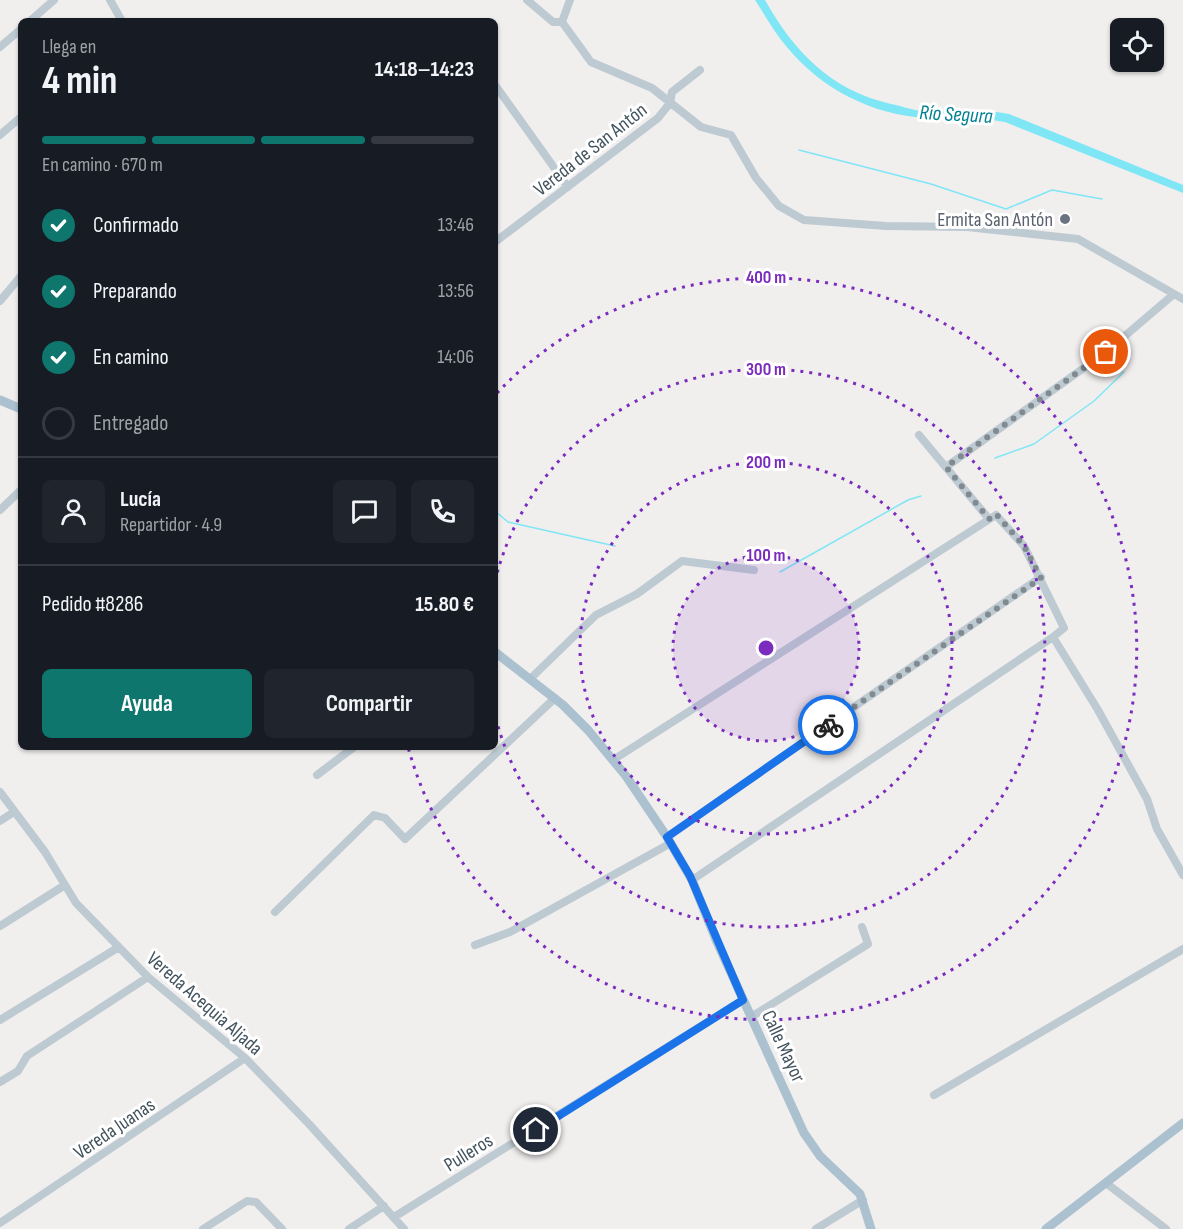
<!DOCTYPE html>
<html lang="es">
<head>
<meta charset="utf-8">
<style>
	:root { --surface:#171b24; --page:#20242c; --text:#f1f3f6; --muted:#9ea1a6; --line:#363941; --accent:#0f766e }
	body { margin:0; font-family:"Sofia Sans Condensed",sans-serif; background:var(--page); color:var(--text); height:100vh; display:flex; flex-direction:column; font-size:22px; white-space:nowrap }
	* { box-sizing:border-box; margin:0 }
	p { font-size:20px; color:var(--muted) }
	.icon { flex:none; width:33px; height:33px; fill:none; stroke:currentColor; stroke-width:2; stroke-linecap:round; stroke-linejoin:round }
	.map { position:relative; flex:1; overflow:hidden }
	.panel { position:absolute; left:18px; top:18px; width:480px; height:732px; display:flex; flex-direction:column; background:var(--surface); border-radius:9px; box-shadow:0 2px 4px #0004 }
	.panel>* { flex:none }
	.tools { position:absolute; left:1110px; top:18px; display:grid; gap:12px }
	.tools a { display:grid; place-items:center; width:54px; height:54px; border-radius:9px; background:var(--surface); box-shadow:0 2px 4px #0004; font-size:30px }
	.pin { position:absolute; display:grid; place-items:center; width:51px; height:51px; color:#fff; margin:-26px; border:3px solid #fff; border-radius:50%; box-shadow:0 2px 6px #0007 }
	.courier { position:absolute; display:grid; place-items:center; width:60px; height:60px; margin:-30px; border:4px solid #1a73e8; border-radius:50%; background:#fff; color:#222; box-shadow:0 2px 8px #0007 }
	.summary em { font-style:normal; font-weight:700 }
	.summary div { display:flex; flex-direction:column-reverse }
	.summary { display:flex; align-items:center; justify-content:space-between; height:102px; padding:0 24px }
	h1 { font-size:39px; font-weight:700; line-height:45px }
	.bar { display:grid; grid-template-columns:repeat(4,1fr); gap:9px 6px; align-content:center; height:72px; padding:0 24px }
	.bar i { height:8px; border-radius:4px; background:var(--line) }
	.bar .on { background:var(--accent) }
	.bar p { grid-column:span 4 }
	.line { display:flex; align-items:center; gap:15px; padding:0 24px; border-top:2px solid var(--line) }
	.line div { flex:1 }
	.round { display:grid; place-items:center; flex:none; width:63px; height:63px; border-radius:9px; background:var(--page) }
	ol { padding:0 24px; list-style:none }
	li { display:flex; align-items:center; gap:18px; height:66px }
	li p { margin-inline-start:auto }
	li .icon { padding:6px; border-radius:50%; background:var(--accent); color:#fff; stroke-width:4 }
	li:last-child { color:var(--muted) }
	li i { width:33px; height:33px; border:3px solid var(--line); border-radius:50% }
	.cta { display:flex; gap:12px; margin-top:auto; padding:12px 24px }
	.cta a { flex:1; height:69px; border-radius:9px; background:var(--accent); color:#fff; font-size:24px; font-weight:700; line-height:69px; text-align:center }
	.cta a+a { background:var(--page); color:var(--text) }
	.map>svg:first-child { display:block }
	.water { fill:#7fe6f6 }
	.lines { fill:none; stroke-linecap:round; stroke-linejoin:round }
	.stream { stroke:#7fe6f6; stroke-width:1.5 }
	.minor { stroke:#bdcad2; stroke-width:8 }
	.major { stroke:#abc1d0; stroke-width:9 }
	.done { stroke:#818a90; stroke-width:6; stroke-dasharray:0 10.8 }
	.route { stroke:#1a73e8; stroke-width:8 }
	.ring { fill:none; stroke:#7b2cbf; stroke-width:3; stroke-dasharray:3 6 }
	.worship-dot { fill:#6b7280; stroke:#fff; stroke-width:2 }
	.labels { text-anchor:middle; stroke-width:6; stroke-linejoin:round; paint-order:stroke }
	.street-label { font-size:20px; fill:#44545e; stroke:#fff }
	.worship-label { font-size:20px; fill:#5b616d; stroke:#fff; text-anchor:end }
	.water-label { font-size:21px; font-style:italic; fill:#038194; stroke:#fff }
	.centre { fill:#7b2cbf; stroke:#fff; stroke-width:3 }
	.ring-label { font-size:18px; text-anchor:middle; font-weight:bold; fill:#7b2cbf; stroke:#fff; stroke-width:6; stroke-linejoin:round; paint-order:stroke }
</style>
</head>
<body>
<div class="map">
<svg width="1183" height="1229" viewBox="0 0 1183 1229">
	<rect width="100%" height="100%" fill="#f1eeee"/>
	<path class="water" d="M 755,0 L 765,0 C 794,52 831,90 891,104 C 901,106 912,110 922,111 C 953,112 976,108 1009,114 L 1183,185 L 1183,193 L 1005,122 C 979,117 953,119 927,118 C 872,115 821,89 786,46 C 774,32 765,15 755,0 Z"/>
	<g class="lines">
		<path class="stream" d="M 799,150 L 931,184 L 1006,209 L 1052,190 L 1102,199
			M 995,458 L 1034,444 L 1094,401 L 1124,372
			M 495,511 L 508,522 L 615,546
			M 780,572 L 908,500 L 921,496"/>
		<path class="minor" d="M 110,0 L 122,21
			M 527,0 L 553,22 L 562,22
			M 570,0 L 562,22 L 591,62 L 652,88 L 701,127 L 731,135 L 756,178 L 779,206 L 804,220 L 886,226 L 967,227 L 1078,239 L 1183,299
			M 30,21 L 54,0
			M 0,47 L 21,29
			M 495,85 L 568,187
			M 0,135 L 21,117
			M 495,242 L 658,118 L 670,103 L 672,92 L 700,70
			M 0,301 L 21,276
			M 919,435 L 989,519
			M 946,467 L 1106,352 L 1174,294
			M 0,510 L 21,490
			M 530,679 L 596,615 L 637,594 L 682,561 L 754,570
			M 613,760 L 996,515 L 1024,546 L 1064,628 L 1053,637 L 1098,710 L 1147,799 L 1157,829 L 1183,875
			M 317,775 L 354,747
			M 0,792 L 45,852 L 76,903 L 148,977 L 245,1058 L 309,1124 L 404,1229
			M 0,821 L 14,812
			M 667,837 L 1041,577
			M 692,880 L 1053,637
			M 275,912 L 374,815 L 385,818 L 405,839 L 555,698
			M 0,926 L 65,885
			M 475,945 L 510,932 L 671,843
			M 751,1017 L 868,944 L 862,927
			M 0,1020 L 119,947
			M 0,1082 L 18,1071 L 27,1056 L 148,977
			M 934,1095 L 1183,949
			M 1106,1183 L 1166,1229
			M 394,1217 L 743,1000
			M 0,1223 L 245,1058
			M 203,1229 L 247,1201 L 256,1202 L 282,1229
			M 349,1229 L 384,1206
			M 816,1229 L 863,1200"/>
		<path class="major" d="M 0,400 L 21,409
			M 495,652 L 563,705 L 588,730 L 626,776 L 667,837 L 692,880 L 717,942 L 804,1133 L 820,1156 L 860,1194 L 871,1229
			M 1046,1229 L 1183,1123"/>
	</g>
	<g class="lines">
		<path class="done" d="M 828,725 L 1041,578 L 1024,546 L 996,514 L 989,519 L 946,467 L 1106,352"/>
		<path class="route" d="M 536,1130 L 743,1000 L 690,876 L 667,837 L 828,725"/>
	</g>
	<circle cx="766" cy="648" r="93" fill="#7b2cbf" fill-opacity=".12"/>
	<g class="ring">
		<circle cx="766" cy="648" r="93"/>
		<circle cx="766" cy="648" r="186"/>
		<path d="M495 581A279 279 0 1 1 495 715"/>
		<path d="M497 393A371 371 0 1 1 408 747"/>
	</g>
	<circle class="worship-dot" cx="1065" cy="219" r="6"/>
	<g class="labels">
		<g class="street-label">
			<text transform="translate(590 149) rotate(-38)" y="7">Vereda de San Antón</text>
			<text transform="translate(205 1003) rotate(41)" y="7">Vereda Acequia Aljada</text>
			<text transform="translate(784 1046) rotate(65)" y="7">Calle Mayor</text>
			<text transform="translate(114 1128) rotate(-34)" y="7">Vereda Juanas</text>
			<text transform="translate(468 1152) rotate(-32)" y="7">Pulleros</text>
		</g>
		<g class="worship-label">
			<text x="1053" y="226">Ermita San Antón</text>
		</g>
		<g class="water-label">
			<text transform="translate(956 114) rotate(3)" y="7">Río Segura</text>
		</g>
	</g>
	<circle cx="766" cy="648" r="9" class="centre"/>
	<g class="ring-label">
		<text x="766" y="283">400 m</text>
		<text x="766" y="375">300 m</text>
		<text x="766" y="468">200 m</text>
		<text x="766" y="561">100 m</text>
	</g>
</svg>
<div class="tools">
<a><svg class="icon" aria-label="locate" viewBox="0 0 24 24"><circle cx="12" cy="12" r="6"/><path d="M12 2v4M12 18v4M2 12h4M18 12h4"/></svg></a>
</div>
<div class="pin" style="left:1106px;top:352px;background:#ea580c"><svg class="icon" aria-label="bag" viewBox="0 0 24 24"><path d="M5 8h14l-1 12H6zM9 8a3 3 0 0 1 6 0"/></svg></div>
<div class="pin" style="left:536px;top:1130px;background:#1f2937"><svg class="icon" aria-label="home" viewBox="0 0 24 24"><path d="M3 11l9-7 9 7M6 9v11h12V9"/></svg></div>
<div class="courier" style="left:828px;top:725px"><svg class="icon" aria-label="bike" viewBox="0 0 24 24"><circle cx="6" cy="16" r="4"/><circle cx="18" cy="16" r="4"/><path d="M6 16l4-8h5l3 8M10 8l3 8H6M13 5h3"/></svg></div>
<section class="panel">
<div class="summary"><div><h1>4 min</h1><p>Llega en</p></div><em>14:18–14:23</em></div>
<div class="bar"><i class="on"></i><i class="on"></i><i class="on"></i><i></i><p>En camino · 670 m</p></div>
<ol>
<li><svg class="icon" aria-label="check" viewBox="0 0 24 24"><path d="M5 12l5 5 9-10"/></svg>Confirmado<p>13:46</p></li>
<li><svg class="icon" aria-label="check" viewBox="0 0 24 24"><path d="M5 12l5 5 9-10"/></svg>Preparando<p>13:56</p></li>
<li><svg class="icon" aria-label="check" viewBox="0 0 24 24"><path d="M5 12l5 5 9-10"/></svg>En camino<p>14:06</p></li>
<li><i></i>Entregado</li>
</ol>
<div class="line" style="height:108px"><a class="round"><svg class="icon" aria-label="person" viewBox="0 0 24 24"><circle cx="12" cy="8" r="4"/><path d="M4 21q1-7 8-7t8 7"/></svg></a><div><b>Lucía</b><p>Repartidor · 4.9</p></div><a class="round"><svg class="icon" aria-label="chat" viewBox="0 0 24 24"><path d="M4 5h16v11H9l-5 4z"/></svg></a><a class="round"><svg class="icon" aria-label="phone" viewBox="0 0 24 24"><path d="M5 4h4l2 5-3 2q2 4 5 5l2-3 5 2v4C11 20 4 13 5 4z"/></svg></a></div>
<div class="line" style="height:78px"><div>Pedido #8286</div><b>15.80 €</b></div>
<div class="cta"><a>Ayuda</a><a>Compartir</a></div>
</section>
</div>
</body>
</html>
